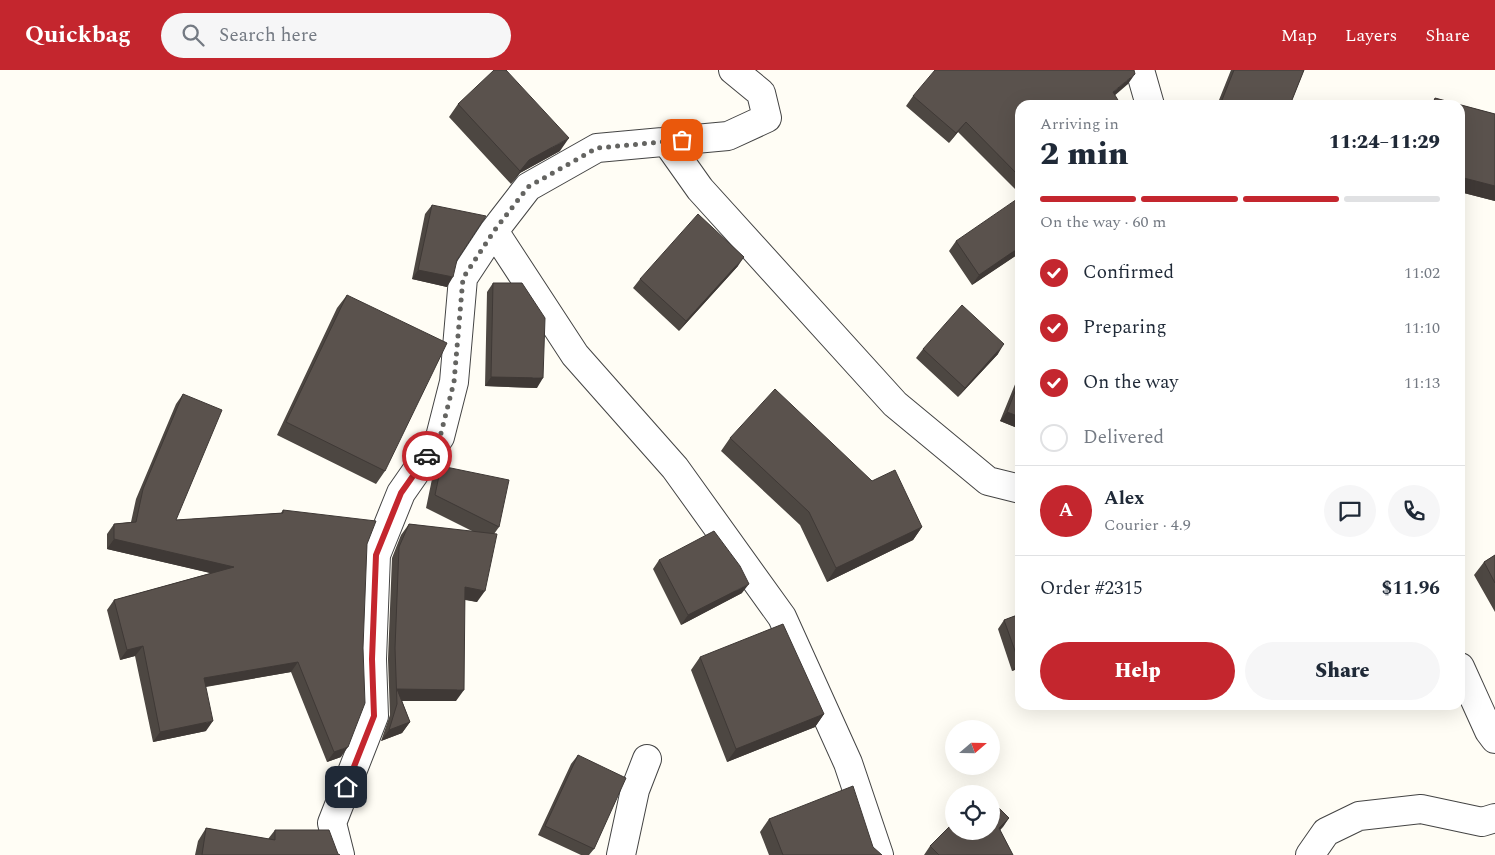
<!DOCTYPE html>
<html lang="en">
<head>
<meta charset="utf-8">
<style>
	:root { --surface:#fff; --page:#f6f6f7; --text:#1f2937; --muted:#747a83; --line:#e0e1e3; --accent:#c4262e }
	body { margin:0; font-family:Spectral,serif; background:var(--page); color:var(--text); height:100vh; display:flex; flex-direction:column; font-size:19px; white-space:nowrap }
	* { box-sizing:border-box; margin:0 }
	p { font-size:16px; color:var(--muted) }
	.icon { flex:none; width:28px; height:28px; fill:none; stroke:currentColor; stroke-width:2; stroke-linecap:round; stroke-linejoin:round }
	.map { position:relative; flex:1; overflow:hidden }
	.side { position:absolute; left:1015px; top:30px; width:450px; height:610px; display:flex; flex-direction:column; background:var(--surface); border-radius:15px; box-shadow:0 5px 20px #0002 }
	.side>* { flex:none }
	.needle { width:32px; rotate:70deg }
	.controls { position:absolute; left:945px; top:650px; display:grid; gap:10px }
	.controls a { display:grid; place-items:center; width:55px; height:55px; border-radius:50%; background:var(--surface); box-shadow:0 5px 20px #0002; font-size:25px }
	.pin { position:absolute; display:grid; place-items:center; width:42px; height:42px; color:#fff; margin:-21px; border-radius:10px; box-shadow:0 2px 8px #0006 }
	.courier { position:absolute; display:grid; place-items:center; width:50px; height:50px; margin:-25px; border:4px solid #c4262e; border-radius:50%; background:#fff; color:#222; box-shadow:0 1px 6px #0007 }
	.head em { font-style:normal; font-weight:800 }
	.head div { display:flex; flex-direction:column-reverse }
	.head { display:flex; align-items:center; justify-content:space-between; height:85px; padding:0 25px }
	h1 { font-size:32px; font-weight:800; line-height:38px }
	.bar { display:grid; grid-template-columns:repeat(4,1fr); gap:8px 5px; align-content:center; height:60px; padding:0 25px }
	.bar i { height:6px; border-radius:4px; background:var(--line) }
	.bar .selected { background:var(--accent) }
	.bar p { grid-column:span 4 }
	.line { display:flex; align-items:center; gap:12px; padding:0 25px; border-top:1px solid var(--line) }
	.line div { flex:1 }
	.round { display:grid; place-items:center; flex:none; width:52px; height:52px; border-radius:26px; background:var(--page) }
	ol { padding:0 25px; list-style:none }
	li { display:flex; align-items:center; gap:15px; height:55px }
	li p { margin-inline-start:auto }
	li .icon { padding:5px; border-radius:50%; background:var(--accent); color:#fff; stroke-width:4 }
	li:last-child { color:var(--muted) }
	li i { width:28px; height:28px; border:2px solid var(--line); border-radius:50% }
	.cta { display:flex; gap:10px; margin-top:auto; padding:10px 25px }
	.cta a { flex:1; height:58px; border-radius:30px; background:var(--accent); color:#fff; font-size:20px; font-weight:800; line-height:58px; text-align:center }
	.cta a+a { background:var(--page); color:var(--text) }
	header { display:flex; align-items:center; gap:30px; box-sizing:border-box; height:70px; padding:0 25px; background:var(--accent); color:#fff }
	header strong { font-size:24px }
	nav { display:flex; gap:28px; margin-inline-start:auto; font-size:18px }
	.search { width:350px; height:45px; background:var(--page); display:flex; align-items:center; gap:12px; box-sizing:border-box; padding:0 18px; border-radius:28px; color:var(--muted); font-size:19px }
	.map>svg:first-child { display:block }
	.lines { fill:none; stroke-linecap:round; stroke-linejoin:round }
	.minor-casing { stroke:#444; stroke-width:30 }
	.minor { stroke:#fff; stroke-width:28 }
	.wall { fill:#4d4742 }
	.shaded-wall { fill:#3f3936 }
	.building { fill:#5a524d; stroke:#3f3936 }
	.done { stroke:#646461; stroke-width:5; stroke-dasharray:0 9 }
	.route { stroke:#c4262e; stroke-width:6 }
</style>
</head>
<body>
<header>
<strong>Quickbag</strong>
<div class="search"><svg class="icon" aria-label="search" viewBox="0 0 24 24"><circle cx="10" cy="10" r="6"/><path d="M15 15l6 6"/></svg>Search here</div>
<nav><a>Map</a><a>Layers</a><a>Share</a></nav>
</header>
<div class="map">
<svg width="1495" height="785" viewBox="0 0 1495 785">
	<rect width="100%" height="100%" fill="#fffdf5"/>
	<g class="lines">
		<g class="minor-casing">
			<path id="minor" d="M 1140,0 L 1150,35
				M 666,71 L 700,119 L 895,334 L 988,411 L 1020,419
				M 494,161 L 575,285 L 675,398 L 782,547 L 848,693 L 879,785
				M 1460,597 L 1489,661 L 1495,669
				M 340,785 L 332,753 L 374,646 L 372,589 L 376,485 L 401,423 L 440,367 L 454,312 L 463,208 L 494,161 L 528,117 L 597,78 L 728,66 L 767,48 L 761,23 L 733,0
				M 621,785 L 635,720 L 647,689
				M 1310,785 L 1326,762 L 1359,746 L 1421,739 L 1482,752 L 1495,748"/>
		</g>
		<use href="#minor" class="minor"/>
	</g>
	<path class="wall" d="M 1231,0 L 1304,0 L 1290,35 L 1217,35 Z
		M 1128,14 L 1020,35 L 1020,124 L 958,62 L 949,73 L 906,36 L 913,26 Z
		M 1435,28 L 1495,44 L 1495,131 L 1460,122 L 1460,35 L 1430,35 Z
		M 458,34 L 560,81 L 520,103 L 511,114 L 449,47 Z
		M 432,135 L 457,190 L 447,217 L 412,209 L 425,144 Z
		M 956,171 L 1020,183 L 972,215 L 949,181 Z
		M 738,196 L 679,261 L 633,218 L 640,209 Z
		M 493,213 L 537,318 L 485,316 L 487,222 Z
		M 347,225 L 385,401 L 376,414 L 277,365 L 337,238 Z
		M 923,279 L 998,284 L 958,327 L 916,288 Z
		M 1020,302 L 1020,359 L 1000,351 Z
		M 183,324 L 176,450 L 281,443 L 283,440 L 367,474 L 341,687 L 327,692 L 291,602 L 206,617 L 206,661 L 153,672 L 135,586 L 120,590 L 107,540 L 114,530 L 211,503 L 107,479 L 107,464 L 114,454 L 131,452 L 136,429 L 176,334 Z
		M 730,368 L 872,411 L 922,457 L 913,470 L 827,512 L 800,455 L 721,381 Z
		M 441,396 L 499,457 L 494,464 L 477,532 L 465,530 L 456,631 L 402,631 L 410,652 L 402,663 L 381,671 L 390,645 L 388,589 L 392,488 L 401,465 L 409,454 L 474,462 L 426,438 L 432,409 Z
		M 1495,485 L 1495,542 L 1474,505 L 1484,492 Z
		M 659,490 L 742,523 L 681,555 L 653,499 Z
		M 1020,544 L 1020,598 L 1012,601 L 998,559 L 1004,550 Z
		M 700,587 L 824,644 L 815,657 L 727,692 L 691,600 Z
		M 578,685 L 594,779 L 589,785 L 581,785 L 538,765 L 571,694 Z
		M 1009,748 L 1000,760 L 1013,785 L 924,785 L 930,776 Z
		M 769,749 L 882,785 L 769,785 L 760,762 Z
		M 206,758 L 268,769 L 275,760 L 340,785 L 195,785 L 198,771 Z"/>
	<path class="shaded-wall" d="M 1135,4 L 1128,14 L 1106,33 L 1113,22 Z
		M 966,52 L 958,62 L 949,73 L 956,63 Z
		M 569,68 L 560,81 L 520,103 L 511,114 L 520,101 L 529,90 Z
		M 1460,107 L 1495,116 L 1495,131 L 1460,122 Z
		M 1020,177 L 1020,183 L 972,215 L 979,205 Z
		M 744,187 L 738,196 L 679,261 L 686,251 Z
		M 418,200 L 453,207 L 447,217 L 412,209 Z
		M 1004,274 L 998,284 L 958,327 L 965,318 Z
		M 491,307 L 543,308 L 537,318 L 485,316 Z
		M 1007,342 L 1020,347 L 1020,359 L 1000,351 Z
		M 922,457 L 913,470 L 827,512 L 836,498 Z
		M 114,469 L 234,497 L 227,507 L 107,479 Z
		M 749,514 L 742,523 L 681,555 L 688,545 Z
		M 465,517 L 485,521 L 477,532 L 458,528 Z
		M 143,576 L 135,586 L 120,590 L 127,580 Z
		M 1020,591 L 1020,598 L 1012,601 L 1019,592 Z
		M 298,592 L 291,602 L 197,618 L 204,608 Z
		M 397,619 L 464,620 L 456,631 L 397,631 Z
		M 824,644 L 815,657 L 727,692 L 736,679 Z
		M 213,651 L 206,661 L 153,672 L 160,662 Z
		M 410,652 L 402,663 L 381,671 L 389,660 Z
		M 348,677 L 341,687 L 327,692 L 334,682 Z
		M 1009,748 L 1003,757 L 993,767 L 999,758 Z"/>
	<path class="building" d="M 494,0 L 506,0 L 569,68 L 529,90 L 520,101 L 458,34 Z
		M 935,0 L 1134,0 L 1135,4 L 1113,22 L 1121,35 L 1020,35 L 1020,107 L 966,52 L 956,63 L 913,26 Z
		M 1234,0 L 1304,0 L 1290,35 L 1220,35 Z
		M 1435,28 L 1495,44 L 1495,116 L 1460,107 L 1460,35 L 1433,35 Z
		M 1020,127 L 1020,177 L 979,205 L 956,171 Z
		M 432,135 L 486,146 L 457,190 L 453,207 L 418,200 Z
		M 698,144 L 744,187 L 686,251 L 640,209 Z
		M 493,213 L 522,213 L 545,248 L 543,308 L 491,307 Z
		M 347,225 L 447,273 L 385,401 L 286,352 Z
		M 962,235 L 1004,274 L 965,318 L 923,279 Z
		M 1020,309 L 1020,347 L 1007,342 Z
		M 775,319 L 872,411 L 895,400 L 922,457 L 836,498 L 809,442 L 730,368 Z
		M 183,324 L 222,340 L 176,450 L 283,443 L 283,440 L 376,451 L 367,474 L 363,578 L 365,633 L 348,677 L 334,682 L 298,592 L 204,608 L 213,651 L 160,662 L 143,576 L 127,580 L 114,530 L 234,497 L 114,469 L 114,454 L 136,452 L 143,419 Z
		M 441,396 L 509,410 L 499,457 L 435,425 Z
		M 409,454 L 497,464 L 485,521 L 465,517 L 464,620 L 397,619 L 410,652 L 389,660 L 397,634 L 395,578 L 399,477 Z
		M 714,461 L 740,496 L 749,514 L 688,545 L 659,490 Z
		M 1495,485 L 1495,513 L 1484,492 Z
		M 1020,544 L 1020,591 L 1019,592 L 1004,550 Z
		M 783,554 L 824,644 L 736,679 L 700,587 Z
		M 578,685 L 626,708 L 594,779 L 545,756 Z
		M 853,716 L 873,777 L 882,785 L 783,785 L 769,749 Z
		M 991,730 L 1009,748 L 999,758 L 1013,785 L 939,785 L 930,776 L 954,752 L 954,761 L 991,761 Z
		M 206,758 L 275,770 L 275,760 L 329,760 L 338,784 L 340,785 L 202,785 Z"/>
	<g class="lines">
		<path class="done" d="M 427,386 L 440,367 L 454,312 L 463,208 L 494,161 L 528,117 L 597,78 L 682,70"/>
		<path class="route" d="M 346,717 L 374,646 L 372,589 L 376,485 L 401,423 L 427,386"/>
	</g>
</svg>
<div class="controls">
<a><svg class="needle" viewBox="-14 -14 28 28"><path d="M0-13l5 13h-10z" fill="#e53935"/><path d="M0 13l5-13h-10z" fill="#747a83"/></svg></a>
<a><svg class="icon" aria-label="locate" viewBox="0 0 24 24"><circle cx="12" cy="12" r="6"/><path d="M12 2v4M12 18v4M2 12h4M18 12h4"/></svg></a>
</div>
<div class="pin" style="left:682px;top:70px;background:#ea580c"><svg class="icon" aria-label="bag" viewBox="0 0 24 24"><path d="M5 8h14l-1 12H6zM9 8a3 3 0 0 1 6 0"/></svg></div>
<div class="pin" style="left:346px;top:717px;background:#1f2937"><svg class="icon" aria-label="home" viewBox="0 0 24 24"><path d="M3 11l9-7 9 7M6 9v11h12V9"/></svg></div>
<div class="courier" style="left:427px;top:386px"><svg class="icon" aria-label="car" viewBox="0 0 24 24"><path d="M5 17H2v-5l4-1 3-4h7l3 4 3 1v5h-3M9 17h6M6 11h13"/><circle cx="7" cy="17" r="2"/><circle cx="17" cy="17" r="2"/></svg></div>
<section class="side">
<div class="head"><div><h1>2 min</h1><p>Arriving in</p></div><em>11:24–11:29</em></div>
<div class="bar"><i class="selected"></i><i class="selected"></i><i class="selected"></i><i></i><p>On the way · 60 m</p></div>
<ol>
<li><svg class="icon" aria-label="check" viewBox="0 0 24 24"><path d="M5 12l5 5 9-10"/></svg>Confirmed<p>11:02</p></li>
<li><svg class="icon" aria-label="check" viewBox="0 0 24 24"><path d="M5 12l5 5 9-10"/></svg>Preparing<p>11:10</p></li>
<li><svg class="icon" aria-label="check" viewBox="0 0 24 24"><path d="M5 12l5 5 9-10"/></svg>On the way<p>11:13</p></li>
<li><i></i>Delivered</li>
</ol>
<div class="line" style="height:90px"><b class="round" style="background:var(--accent);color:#fff">A</b><div><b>Alex</b><p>Courier · 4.9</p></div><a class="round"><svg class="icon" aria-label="chat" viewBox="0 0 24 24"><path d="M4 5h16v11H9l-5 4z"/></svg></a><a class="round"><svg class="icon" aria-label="phone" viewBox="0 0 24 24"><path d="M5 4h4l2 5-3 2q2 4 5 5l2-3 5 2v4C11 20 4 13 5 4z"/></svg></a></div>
<div class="line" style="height:65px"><div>Order #2315</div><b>$11.96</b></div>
<div class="cta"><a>Help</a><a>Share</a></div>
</section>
</div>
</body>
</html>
